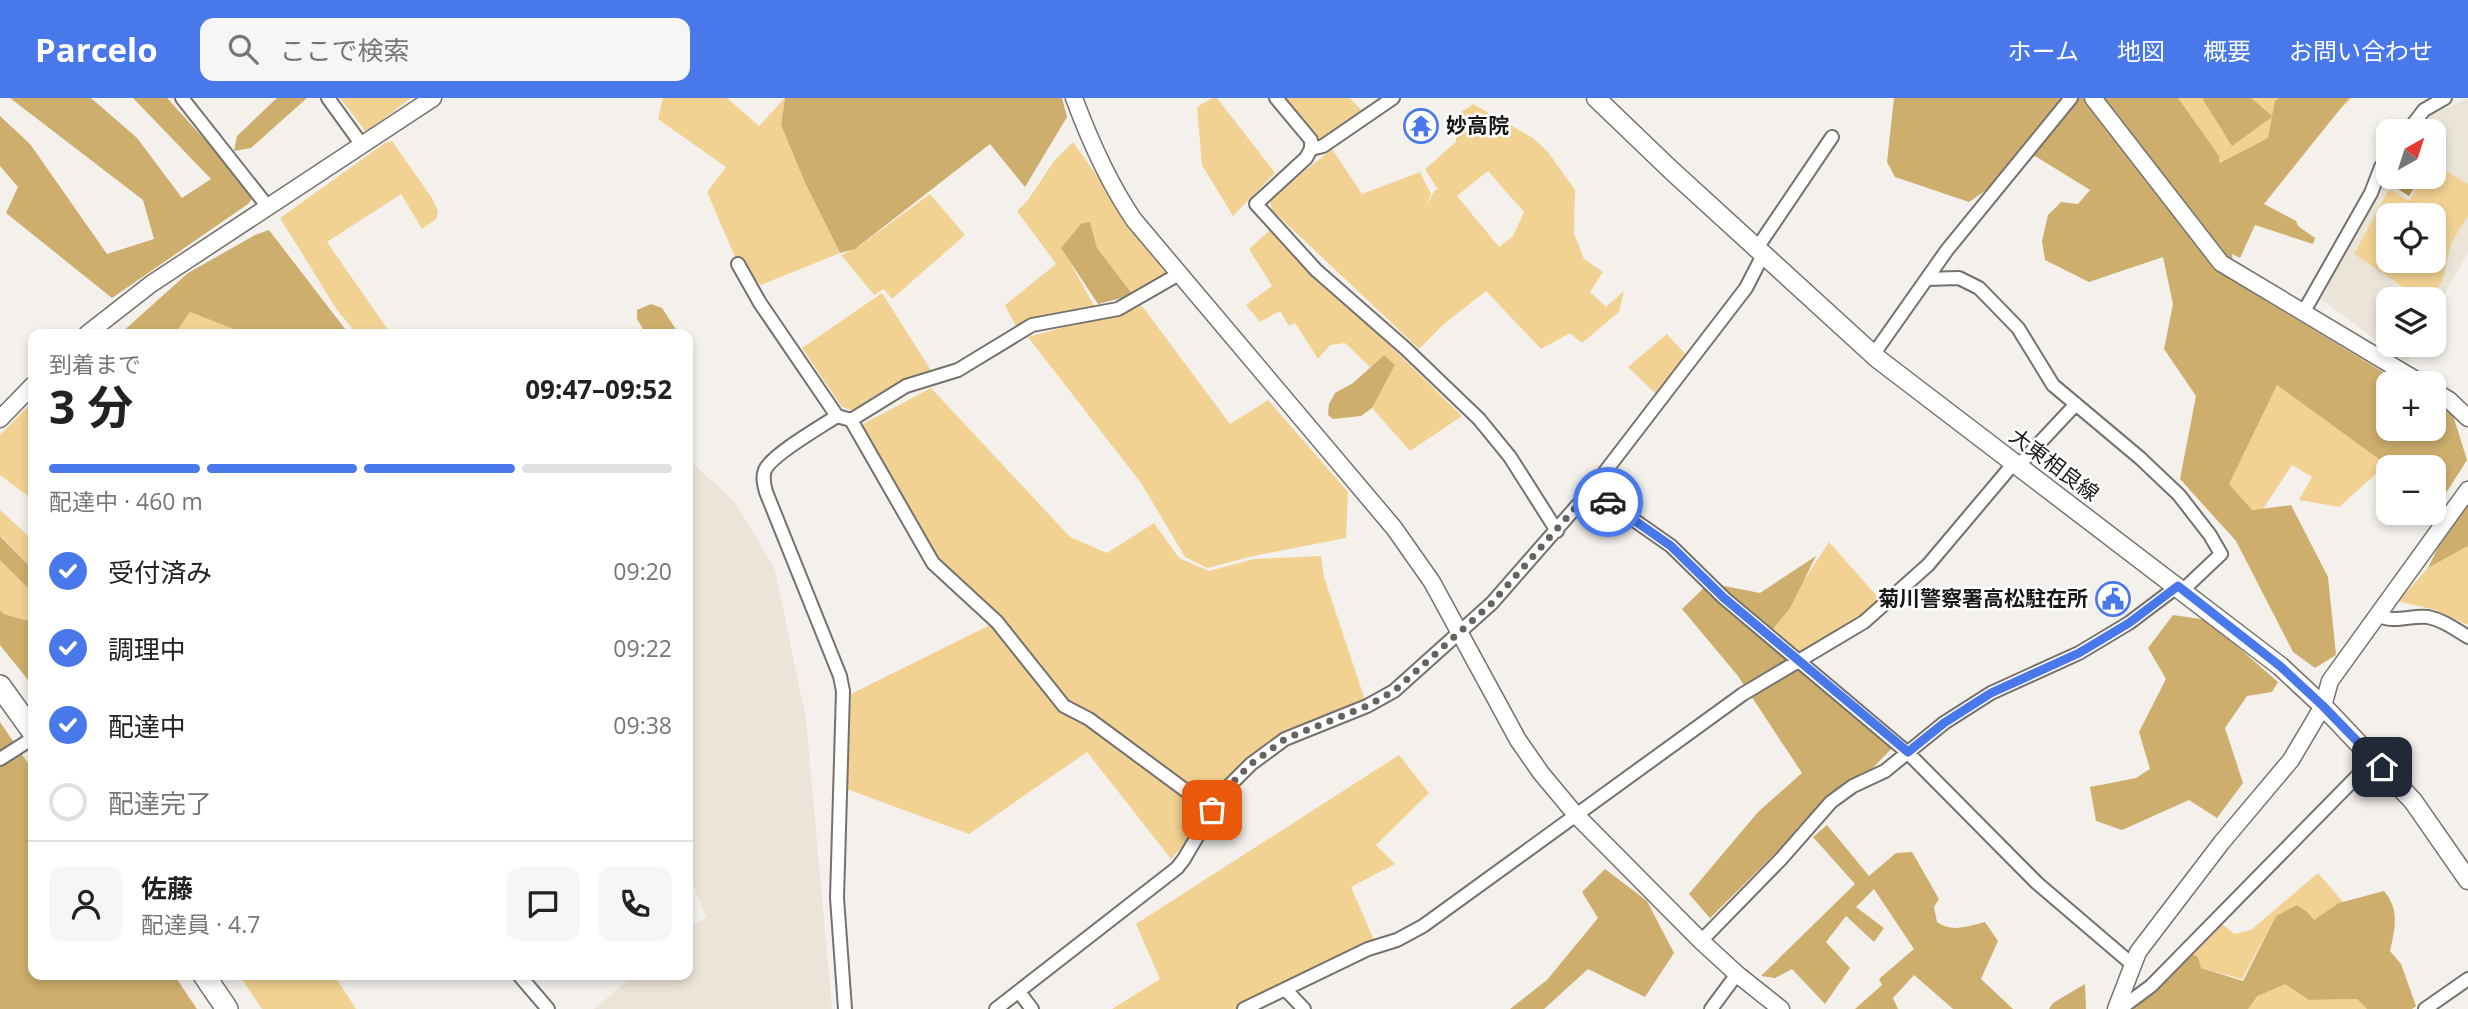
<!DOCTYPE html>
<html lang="ja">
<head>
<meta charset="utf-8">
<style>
	:root { --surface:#fff; --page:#f6f6f6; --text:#222; --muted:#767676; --line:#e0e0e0; --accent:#4878ea }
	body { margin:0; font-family:"Open Sans","Noto Sans JP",sans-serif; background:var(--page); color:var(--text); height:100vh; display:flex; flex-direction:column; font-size:26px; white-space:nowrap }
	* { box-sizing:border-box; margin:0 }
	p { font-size:23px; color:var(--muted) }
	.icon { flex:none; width:38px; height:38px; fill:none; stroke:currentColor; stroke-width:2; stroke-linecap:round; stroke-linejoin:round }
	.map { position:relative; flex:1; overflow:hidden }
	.drawer { position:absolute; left:28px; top:231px; width:665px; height:651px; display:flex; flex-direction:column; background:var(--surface); border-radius:14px; box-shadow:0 4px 10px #0003 }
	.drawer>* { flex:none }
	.needle { width:46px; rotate:39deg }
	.fabs { position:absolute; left:2376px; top:21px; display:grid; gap:14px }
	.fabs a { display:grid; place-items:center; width:70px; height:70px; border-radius:14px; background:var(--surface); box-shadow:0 4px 10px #0003; font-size:35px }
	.pin { position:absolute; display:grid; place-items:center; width:60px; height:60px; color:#fff; margin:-30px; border-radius:14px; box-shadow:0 4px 10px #0006 }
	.courier { position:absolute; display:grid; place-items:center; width:70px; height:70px; margin:-35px; border:5px solid #4878ea; border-radius:50%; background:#fff; color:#222; box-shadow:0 2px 9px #0007 }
	.head em { font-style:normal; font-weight:700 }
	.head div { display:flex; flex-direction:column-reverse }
	.head { display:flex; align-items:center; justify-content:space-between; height:119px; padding:0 21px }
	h1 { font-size:46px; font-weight:700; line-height:52px }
	.bar { display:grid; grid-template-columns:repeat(4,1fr); gap:10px 7px; align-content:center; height:84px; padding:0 21px }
	.bar i { height:9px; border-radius:5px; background:var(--line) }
	.bar .current { background:var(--accent) }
	.bar p { grid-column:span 4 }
	.line { display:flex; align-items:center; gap:18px; padding:0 21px; border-top:2px solid var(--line) }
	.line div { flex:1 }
	.round { display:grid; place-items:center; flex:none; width:74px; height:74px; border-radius:14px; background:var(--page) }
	ol { padding:0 21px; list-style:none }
	li { display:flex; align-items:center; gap:21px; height:77px }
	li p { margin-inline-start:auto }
	li .icon { padding:7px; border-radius:50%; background:var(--accent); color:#fff; stroke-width:4 }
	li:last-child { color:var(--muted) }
	li i { width:38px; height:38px; border:4px solid var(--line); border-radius:50% }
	header { display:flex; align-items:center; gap:42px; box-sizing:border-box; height:98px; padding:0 35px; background:var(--accent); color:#fff }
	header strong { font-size:33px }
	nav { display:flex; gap:38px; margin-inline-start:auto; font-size:24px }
	.search { width:490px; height:63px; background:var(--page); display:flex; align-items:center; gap:18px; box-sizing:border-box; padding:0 24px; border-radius:14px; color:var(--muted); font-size:26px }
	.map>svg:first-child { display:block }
	.built { fill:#ebe5d9; fill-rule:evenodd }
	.green { fill:#f2d292; fill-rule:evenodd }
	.forest { fill:#cdae6d }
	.water { fill:#b29353 }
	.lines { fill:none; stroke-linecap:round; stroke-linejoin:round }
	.minor-casing { stroke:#75726e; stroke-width:16 }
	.tertiary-casing { stroke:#75726e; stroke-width:19 }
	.secondary-casing { stroke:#75726e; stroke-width:21 }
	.trunk-casing { stroke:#75726e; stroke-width:24 }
	.minor { stroke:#fff; stroke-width:12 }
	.tertiary { stroke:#fff; stroke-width:16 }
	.secondary { stroke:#fff; stroke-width:18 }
	.trunk { stroke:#fff; stroke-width:21 }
	.done { stroke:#656360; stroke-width:7; stroke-dasharray:0 12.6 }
	.route { stroke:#4878ea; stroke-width:9 }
	.labels { text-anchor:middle; stroke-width:5; stroke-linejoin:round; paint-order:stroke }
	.poi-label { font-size:21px; font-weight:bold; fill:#181715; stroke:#fff; text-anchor:start }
	.street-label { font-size:21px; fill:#181715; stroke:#fff }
</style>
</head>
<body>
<header>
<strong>Parcelo</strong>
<div class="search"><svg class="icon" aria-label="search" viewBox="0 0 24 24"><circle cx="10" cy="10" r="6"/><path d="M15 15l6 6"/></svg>ここで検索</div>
<nav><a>ホーム</a><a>地図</a><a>概要</a><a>お問い合わせ</a></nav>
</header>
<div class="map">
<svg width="2468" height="911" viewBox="0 0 2468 911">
	<rect width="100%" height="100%" fill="#f4f1ec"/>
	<path class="built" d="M 2468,0 L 2468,154 L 2434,216 L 2434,201 L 2389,201 L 2389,247 L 2417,247 L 2407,265 L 2321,201 L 2389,71 L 2389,79 L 2434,79 L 2434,33 L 2416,33 L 2427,19 ZM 2389,117 L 2434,117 L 2434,163 L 2389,163 Z
		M 688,361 L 735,404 L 775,472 L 806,621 L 832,911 L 594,911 L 634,877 L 688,877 L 688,831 L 706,819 L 688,774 Z"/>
	<path class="green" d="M 340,0 L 411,0 L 366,34 Z
		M 663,0 L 727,0 L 759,28 L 785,0 L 781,27 L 805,85 L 840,155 L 761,187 L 738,166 L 707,94 L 726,69 L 658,21 Z
		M 1212,0 L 1217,0 L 1275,75 L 1233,118 L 1202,67 L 1197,9 Z
		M 1286,0 L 1350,0 L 1365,16 L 1322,45 Z
		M 2174,0 L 2352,0 L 2265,83 L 2243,93 Z
		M 1473,6 L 1533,40 L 1548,54 L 1575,92 L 1574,135 L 1584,161 L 1603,174 L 1590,194 L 1606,209 L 1624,193 L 1619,214 L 1582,245 L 1570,235 L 1541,251 L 1486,193 L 1445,225 L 1419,251 L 1272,112 L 1270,101 L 1332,51 L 1362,96 L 1420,74 L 1431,96 L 1424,112 L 1435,92 L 1438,92 L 1425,71 L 1456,44 L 1454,19 ZM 1488,73 L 1524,114 L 1513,138 L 1499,149 L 1457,98 Z
		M 392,43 L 432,100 L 438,113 L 436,121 L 422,131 L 401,96 L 327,144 L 391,236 L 357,236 L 337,212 L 280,120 L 385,45 Z
		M 1073,44 L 1166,175 L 1133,197 L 1097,150 L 1090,124 L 1082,125 L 1062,150 L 1094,208 L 1035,220 L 1017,230 L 1005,207 L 1056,166 L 1017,113 L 1028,102 L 1054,63 Z
		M 2434,66 L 2468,86 L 2468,118 L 2451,145 L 2442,184 L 2430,201 L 2422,201 L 2354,156 L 2389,91 L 2409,103 L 2424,79 L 2434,79 ZM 2389,117 L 2434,117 L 2434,163 L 2389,163 Z
		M 930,96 L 965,137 L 892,201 L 884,191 L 874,197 L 841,157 L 858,149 Z
		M 1271,131 L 1462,318 L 1410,353 L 1372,310 L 1395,267 L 1384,257 L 1370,269 L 1345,245 L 1330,247 L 1318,261 L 1295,225 L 1289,228 L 1280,213 L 1260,224 L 1246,207 L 1272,188 L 1249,151 Z
		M 882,195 L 932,274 L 906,280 L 853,313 L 842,309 L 802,250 Z
		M 1142,208 L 1230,326 L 1268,302 L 1348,394 L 1346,440 L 1253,458 L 1207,470 L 1185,459 L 1141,385 L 1028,239 Z
		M 190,214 L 246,236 L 175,236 Z
		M 1667,236 L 1688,259 L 1657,297 L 1628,269 Z
		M 2277,287 L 2387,366 L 2339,409 L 2299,402 L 2312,379 L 2292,367 L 2263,411 L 2251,412 L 2228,386 Z
		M 931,290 L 1070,439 L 1107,455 L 1154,425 L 1179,460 L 1209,473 L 1254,461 L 1321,458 L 1324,479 L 1367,608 L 1273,649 L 1171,761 L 1087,654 L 969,736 L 844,690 L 851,596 L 996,524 L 944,475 L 861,327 Z
		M 33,303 L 33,402 L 0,377 L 0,337 Z
		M 0,412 L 33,442 L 33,472 L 0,437 Z
		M 1829,444 L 1884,506 L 1798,563 L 1768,537 Z
		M 2468,448 L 2468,527 L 2435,512 L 2398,503 L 2428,470 Z
		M 0,462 L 33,495 L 27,524 L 4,516 L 0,512 Z
		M 1399,657 L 1429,695 L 1376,747 L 1395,766 L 1351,789 L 1377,849 L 1238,911 L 1112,911 L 1160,881 L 1136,826 Z
		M 2318,775 L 2343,804 L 2314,823 L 2307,814 L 2276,818 L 2242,881 L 2201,870 L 2189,855 L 2219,823 L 2234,836 L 2251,832 Z
		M 239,877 L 334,877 L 356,911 L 262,911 Z
		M 2285,885 L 2309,902 L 2357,901 L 2367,911 L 2248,911 L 2260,897 Z"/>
	<path class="forest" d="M 10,0 L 91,0 L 137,40 L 182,100 L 211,81 L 133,0 L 167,0 L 255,97 L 248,106 L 112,200 L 6,115 L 18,89 L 0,68 L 0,18 L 30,46 L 107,156 L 154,141 L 143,102 Z
		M 277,0 L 307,0 L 251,50 L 234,53 L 237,38 Z
		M 785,0 L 1062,0 L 1067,19 L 1025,89 L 990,46 L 855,151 L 840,155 L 805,85 L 781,27 Z
		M 1894,0 L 2178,0 L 2219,58 L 2220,65 L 2268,40 L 2272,19 L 2232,48 L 2202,0 L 2251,0 L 2272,18 L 2275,3 L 2279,0 L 2349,0 L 2264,106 L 2296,123 L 2298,128 L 2315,140 L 2313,146 L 2255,127 L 2240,160 L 2232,156 L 2235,184 L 2401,285 L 2389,285 L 2389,331 L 2434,331 L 2434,306 L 2453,317 L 2467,362 L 2439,406 L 2434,402 L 2434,369 L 2390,369 L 2277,287 L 2229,386 L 2252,412 L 2291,407 L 2328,479 L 2336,557 L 2315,570 L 2293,554 L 2236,443 L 2180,381 L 2196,298 L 2164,251 L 2173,206 L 2163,159 L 2089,184 L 2045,162 L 2042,143 L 2048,117 L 2061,104 L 2078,106 L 2090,92 L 2035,58 L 1969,104 L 1895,79 L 1887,64 Z
		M 1090,124 L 1097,150 L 1133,197 L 1098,206 L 1061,150 L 1082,125 Z
		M 269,132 L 349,236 L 246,236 L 190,214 L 175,236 L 120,236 L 188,175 L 255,137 Z
		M 651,206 L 662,210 L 679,236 L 646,236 L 637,221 L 637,212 Z
		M 1384,257 L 1395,267 L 1372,310 L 1361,318 L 1333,321 L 1328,317 L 1329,306 L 1335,295 L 1353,285 Z
		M 2468,401 L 2468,448 L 2428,470 L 2440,445 Z
		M 0,438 L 33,472 L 33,495 L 0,462 Z
		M 1816,458 L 1790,510 L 1768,537 L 1897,645 L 1864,679 L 1808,723 L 1710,820 L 1689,796 L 1758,714 L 1802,675 L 1738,578 L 1682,511 L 1709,485 L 1760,495 Z
		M 33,497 L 33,588 L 0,547 L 0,512 L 4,516 L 27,523 Z
		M 2173,517 L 2207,522 L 2278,584 L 2272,594 L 2247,598 L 2225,630 L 2243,685 L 2217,720 L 2189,702 L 2122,732 L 2096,723 L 2090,689 L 2136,680 L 2150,671 L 2139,634 L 2166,581 L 2148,550 Z
		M 0,624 L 33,673 L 33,877 L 174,877 L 197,911 L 0,911 Z
		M 1827,727 L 1869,778 L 1896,755 L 1912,754 L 1939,801 L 1934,809 L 1937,824 C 1952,835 1968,828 1985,824 L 1998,843 L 1981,881 L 2013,911 L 1953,911 L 1914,877 L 1893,900 L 1898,911 L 1855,911 L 1882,887 L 1879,881 L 1914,851 L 1874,791 L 1856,809 L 1884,830 L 1874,844 L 1846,818 L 1826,844 L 1850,870 L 1825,906 L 1792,871 L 1775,880 L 1761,878 L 1855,786 L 1813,739 Z
		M 1605,771 L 1647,803 L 1674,855 L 1645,899 L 1588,871 L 1544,911 L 1510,911 L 1547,882 L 1598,820 L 1582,794 Z
		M 2384,793 C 2400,812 2395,830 2390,853 L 2401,866 L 2416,908 L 2412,911 L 2367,911 L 2357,901 L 2309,902 L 2285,886 L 2258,898 L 2248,911 L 2133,911 L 2189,855 L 2198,859 L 2201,870 L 2243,883 L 2276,818 L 2297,807 L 2307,814 L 2314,822 L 2339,805 Z
		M 2085,886 L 2086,911 L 2049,911 L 2053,905 Z"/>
	<path class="water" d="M 2397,79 L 2421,79 L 2409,98 L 2392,87 Z"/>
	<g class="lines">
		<g class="minor-casing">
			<path id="minor" d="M 182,0 L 268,109
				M 328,0 L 362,47
				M 1276,0 L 1311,42 L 1311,51 L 1306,60 L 1256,106 L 1316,172 L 1406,251 L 1479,321 L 1510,359 L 1557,433
				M 2408,33 L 2424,12 L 2445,0
				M 1311,51 L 1323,48 L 1393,0
				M 1757,150 L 1832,39
				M 738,166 L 760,205 L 837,318
				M 1927,181 L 1959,180 L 1979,190 L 2018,230 L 2053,287 L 2140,360 L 2179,397 L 2210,437 L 2221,456 L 2183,492
				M 2303,215 L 2371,95 L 2381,69 L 2389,59
				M 1873,257 L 1947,152 L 2071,0
				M 851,322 L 933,465 L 997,524 L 1064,608 L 1089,621 L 1212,712
				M 2018,368 L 2076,306
				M 1591,392 L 1671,448 L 1724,500 L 1908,655 L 2037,785 L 2133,867
				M 2378,517 C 2393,526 2411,517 2428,519 C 2443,522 2455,531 2468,539
				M 0,661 L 33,640
				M 1701,843 L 1781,761 L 1831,704 L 1853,688 L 1885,673 L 1944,625 L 1991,595 L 2079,555 L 2129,525 L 2178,488
				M 519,877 L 548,911
				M 1285,891 L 1304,911
				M 1019,894 L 1032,911
				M 845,911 L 837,800 L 843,593 L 840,578 L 766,394 C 764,386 762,379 765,372 C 771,357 822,328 837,318 L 851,322 L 906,288 L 958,272 L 1032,227 L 1118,211 L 1179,176
				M 996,911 L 1177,770 L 1184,761 L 1224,693 L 1251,666 L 1285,641 L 1367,608 L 1394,593 L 1492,505 L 1591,392 L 1746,190 L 1764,155
				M 1244,911 L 1368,851 L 1397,842 L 1423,828 L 1743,596 L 1864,524 L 1928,467 L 2014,365
				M 1711,911 L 1737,876
				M 2120,911 L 2151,888 L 2374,661
				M 2425,911 L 2468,881"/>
		</g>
		<g class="tertiary-casing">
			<path id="tertiary" d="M 1074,0 C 1090,43 1108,84 1134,122 L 1394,430 L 1432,484 L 1518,642 L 1541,675 L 1576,717 L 1701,843 L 1737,876 L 1781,911
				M 2093,0 L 2221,165 L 2421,285
				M 87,236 L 151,186 L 433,0
				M 2434,293 L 2449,302 L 2468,320
				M 0,321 L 33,287
				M 2116,911 L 2138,854 L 2222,744 L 2291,662 L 2323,608 L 2330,583 L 2468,392"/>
		</g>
		<g class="secondary-casing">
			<path id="secondary" d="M 1596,0 L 1671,72 L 1878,261 L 2280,568 L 2323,608 L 2413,703 L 2468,782"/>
		</g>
		<g class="trunk-casing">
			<path id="trunk" d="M 0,588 L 33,634
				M 204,877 L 227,911"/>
		</g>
		<use href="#minor" class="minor"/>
		<use href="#tertiary" class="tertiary"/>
		<use href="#secondary" class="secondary"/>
		<use href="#trunk" class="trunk"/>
	</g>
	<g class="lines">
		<path class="done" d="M 1212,712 L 1224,693 L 1251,666 L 1285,641 L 1367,608 L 1394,593 L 1492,505 L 1591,392 L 1608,404"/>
		<path class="route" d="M 1608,404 L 1671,448 L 1724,500 L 1908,654 L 1944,625 L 1991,595 L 2079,555 L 2129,525 L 2178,488 L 2280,568 L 2323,608 L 2382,669"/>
	</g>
	<defs>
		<g id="temple-ring" transform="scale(1.75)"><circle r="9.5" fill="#fff" stroke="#4878ea" stroke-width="1.5"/><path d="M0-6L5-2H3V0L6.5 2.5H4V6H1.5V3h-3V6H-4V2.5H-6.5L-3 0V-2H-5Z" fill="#4878ea"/></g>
		<g id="civic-ring" transform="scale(1.75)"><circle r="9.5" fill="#fff" stroke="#4878ea" stroke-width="1.5"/><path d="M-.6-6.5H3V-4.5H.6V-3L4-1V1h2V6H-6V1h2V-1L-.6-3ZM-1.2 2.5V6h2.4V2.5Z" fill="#4878ea"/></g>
	</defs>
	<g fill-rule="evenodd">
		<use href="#temple-ring" x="1421" y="28"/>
		<use href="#civic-ring" x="2113" y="501"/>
	</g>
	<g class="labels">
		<g class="poi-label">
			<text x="1446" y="35">妙高院</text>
			<text x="2088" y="508" text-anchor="end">菊川警察署高松駐在所</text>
		</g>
		<g class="street-label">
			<text transform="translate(2054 367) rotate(37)" y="7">大東相良線</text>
		</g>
	</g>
</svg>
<div class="fabs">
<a><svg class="needle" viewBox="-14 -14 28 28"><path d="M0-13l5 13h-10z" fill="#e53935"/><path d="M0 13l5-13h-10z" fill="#767676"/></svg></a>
<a><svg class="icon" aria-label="locate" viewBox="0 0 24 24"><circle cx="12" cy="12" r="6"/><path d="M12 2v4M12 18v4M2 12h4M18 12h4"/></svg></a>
<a><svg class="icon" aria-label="layers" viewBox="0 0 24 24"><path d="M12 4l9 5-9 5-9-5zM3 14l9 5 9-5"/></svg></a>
<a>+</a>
<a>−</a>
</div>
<div class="pin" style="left:1212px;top:712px;background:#ea580c"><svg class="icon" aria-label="bag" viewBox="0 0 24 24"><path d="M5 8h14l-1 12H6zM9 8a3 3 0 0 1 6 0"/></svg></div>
<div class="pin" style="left:2382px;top:669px;background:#1f2937"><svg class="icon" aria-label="home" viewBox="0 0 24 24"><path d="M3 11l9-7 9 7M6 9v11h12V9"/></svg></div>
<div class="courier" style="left:1608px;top:404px"><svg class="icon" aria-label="car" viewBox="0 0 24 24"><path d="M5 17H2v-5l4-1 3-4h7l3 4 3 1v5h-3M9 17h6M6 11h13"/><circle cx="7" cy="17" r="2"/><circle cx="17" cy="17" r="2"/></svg></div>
<section class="drawer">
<div class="head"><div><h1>3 分</h1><p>到着まで</p></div><em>09:47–09:52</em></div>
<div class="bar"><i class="current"></i><i class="current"></i><i class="current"></i><i></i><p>配達中 · 460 m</p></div>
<ol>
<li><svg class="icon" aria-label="check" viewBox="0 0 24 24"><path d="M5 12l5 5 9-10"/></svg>受付済み<p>09:20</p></li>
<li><svg class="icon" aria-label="check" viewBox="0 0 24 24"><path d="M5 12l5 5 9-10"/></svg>調理中<p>09:22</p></li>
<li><svg class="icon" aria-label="check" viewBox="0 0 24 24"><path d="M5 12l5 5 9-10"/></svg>配達中<p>09:38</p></li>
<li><i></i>配達完了</li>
</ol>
<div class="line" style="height:126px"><a class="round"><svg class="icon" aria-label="person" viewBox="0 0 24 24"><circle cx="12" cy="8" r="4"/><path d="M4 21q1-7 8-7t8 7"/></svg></a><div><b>佐藤</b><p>配達員 · 4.7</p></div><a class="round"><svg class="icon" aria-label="chat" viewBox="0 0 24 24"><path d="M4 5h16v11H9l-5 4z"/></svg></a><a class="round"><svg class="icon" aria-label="phone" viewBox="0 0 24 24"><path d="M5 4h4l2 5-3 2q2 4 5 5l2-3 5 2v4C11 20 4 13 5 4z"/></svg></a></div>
</section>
</div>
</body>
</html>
